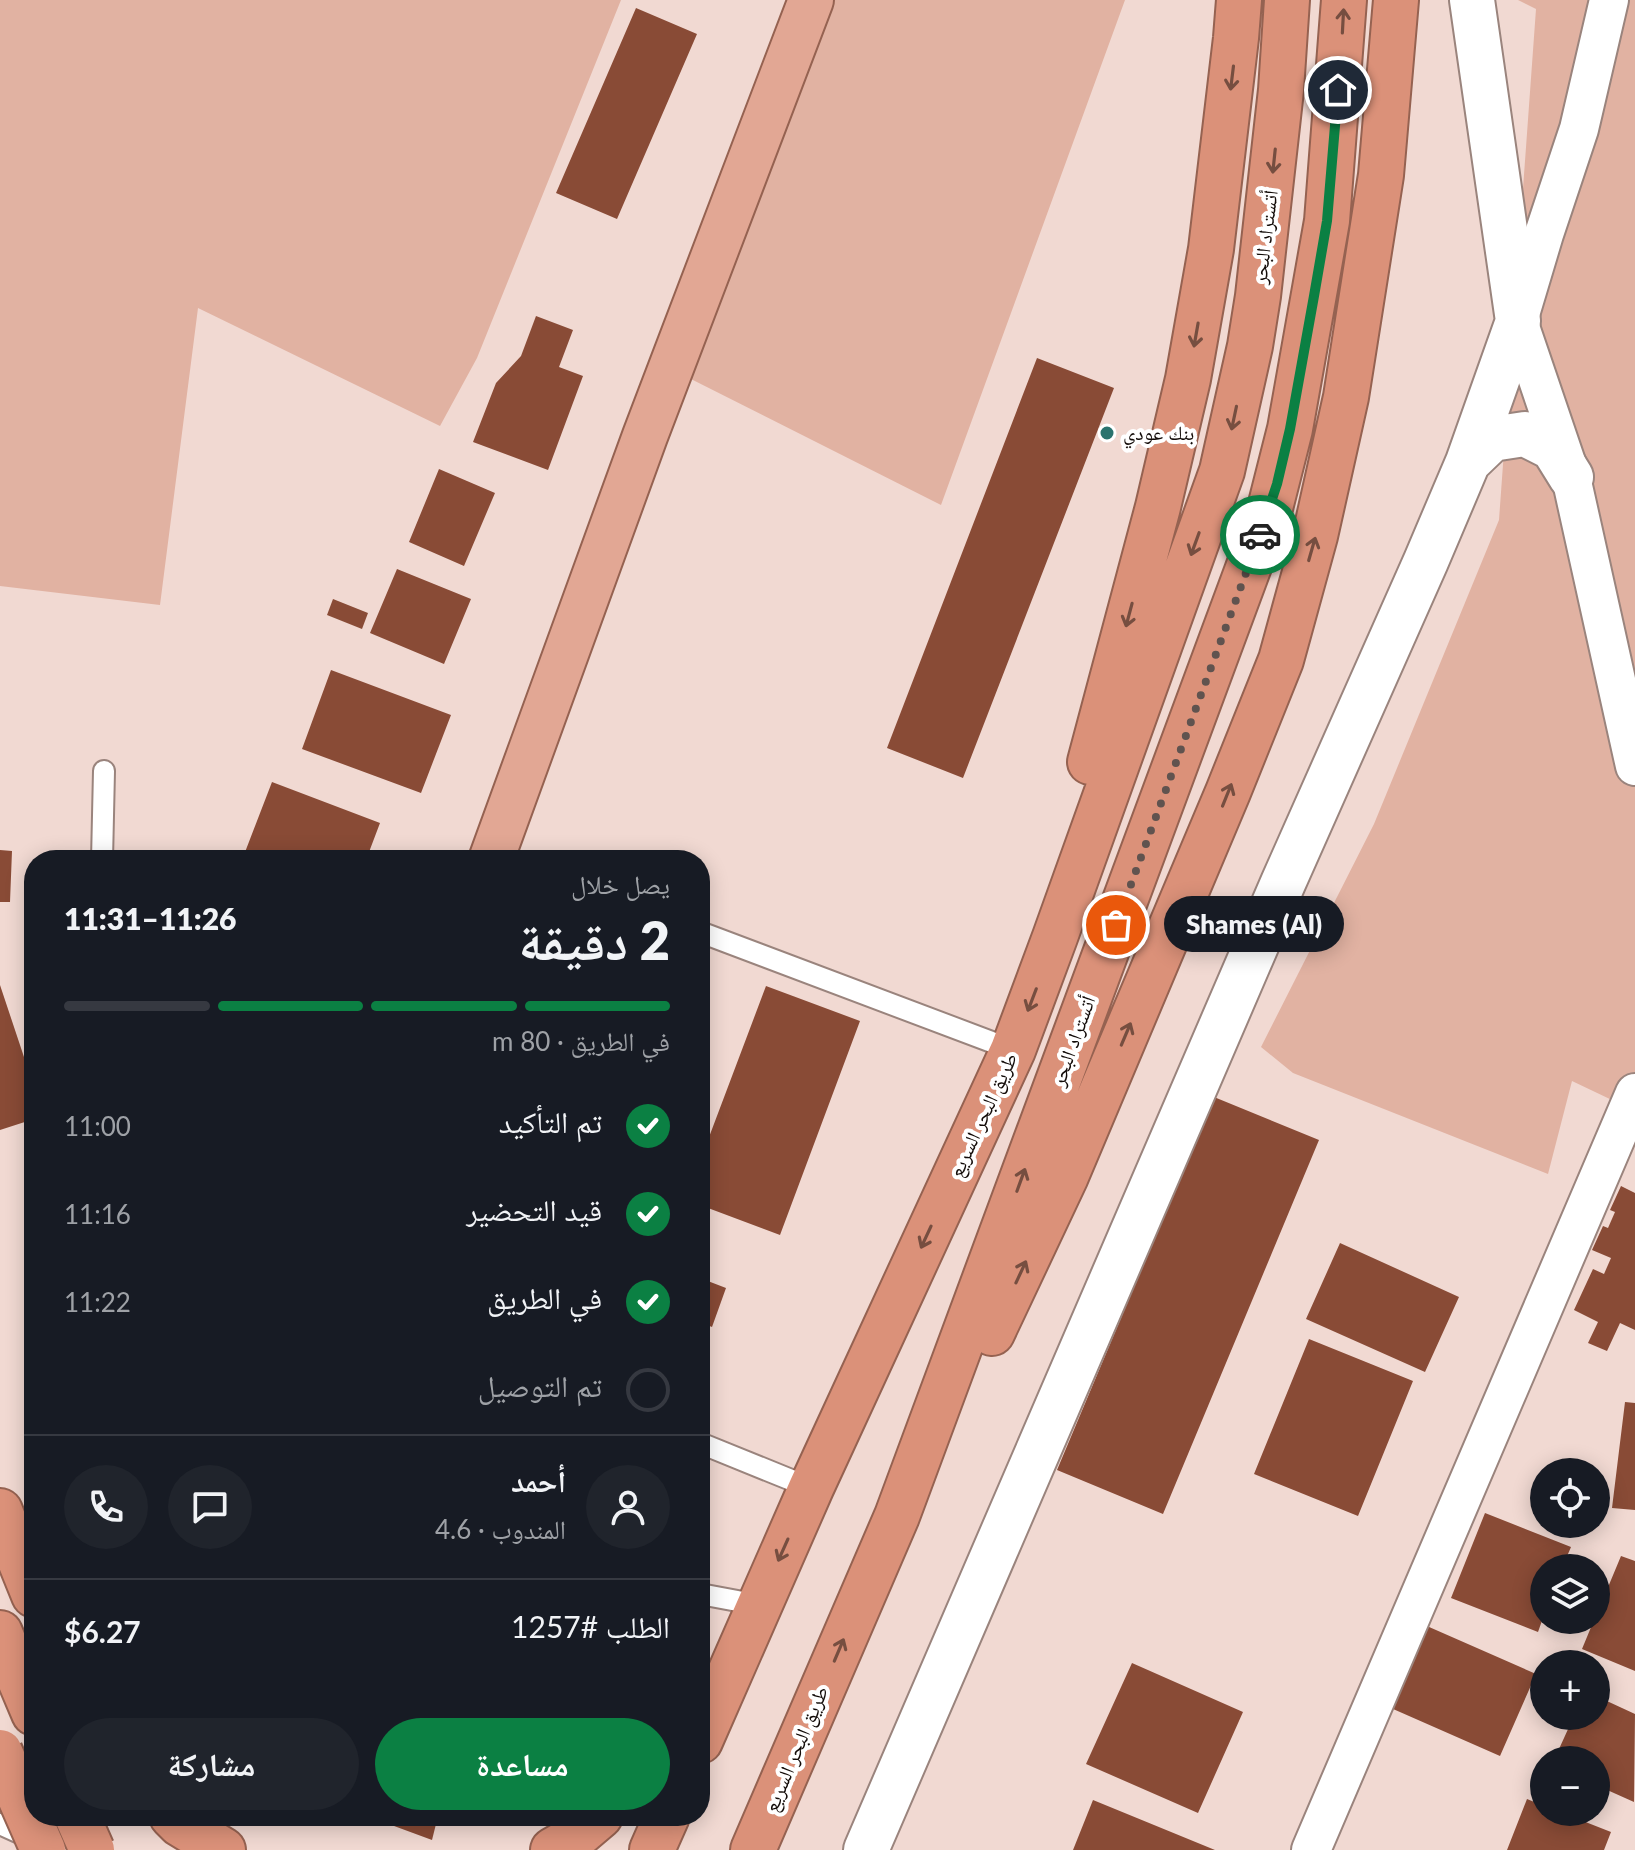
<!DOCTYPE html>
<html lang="ar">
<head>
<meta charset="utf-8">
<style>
	:root { --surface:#171b24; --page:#20242c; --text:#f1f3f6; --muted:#9ea1a6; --line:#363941; --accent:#0b8043 }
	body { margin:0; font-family:Lato,"Noto Naskh Arabic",sans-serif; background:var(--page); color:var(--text); direction:rtl; height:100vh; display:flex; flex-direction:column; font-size:30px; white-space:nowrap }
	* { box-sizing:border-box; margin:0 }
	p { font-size:26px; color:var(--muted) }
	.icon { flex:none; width:44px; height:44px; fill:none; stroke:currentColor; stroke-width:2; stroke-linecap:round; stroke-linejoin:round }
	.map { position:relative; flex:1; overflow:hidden; direction:ltr }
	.drawer { position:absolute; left:24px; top:850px; width:686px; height:976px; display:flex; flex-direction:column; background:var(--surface); border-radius:32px; box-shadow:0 4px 20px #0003; direction:rtl }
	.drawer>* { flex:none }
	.buttons { position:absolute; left:1530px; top:1458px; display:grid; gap:16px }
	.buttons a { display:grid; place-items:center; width:80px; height:80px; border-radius:50%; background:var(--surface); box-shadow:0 4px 20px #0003; font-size:40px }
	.pin { position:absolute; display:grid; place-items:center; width:68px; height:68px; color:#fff; margin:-34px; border:4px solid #fff; border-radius:50%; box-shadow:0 2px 8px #0007 }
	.courier { position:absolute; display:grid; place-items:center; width:80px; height:80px; margin:-40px; border:6px solid #0b8043; border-radius:50%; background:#fff; color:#222; box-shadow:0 2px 10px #0007 }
	.bubble { position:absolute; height:56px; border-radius:28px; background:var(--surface); box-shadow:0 4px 20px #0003; font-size:26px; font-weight:800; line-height:56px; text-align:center; direction:rtl }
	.head em { font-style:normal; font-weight:800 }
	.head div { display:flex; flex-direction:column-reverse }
	.head { display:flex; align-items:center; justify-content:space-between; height:136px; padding:0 40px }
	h1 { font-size:52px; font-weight:800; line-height:60px }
	.bar { display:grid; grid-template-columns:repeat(4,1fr); gap:12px 8px; align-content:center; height:96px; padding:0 40px }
	.bar i { height:10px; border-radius:6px; background:var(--line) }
	.bar .active { background:var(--accent) }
	.bar p { grid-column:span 4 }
	.line { display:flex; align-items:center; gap:20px; padding:0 40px; border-top:2px solid var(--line) }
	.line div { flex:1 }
	.round { display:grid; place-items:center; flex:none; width:84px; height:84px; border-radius:42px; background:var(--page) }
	ol { padding:0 40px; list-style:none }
	li { display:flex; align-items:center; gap:24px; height:88px }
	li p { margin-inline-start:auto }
	li .icon { padding:8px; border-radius:50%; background:var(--accent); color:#fff; stroke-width:4 }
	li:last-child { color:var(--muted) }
	li i { width:44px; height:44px; border:4px solid var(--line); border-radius:50% }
	.primary-button { display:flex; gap:16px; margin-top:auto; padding:16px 40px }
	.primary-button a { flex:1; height:92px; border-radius:48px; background:var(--accent); color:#fff; font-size:32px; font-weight:800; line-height:92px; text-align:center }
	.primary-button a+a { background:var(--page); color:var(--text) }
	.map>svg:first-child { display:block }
	.green { fill:#e1b2a2 }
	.building { fill:#894b36 }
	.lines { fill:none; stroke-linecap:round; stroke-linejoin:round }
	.service-casing { stroke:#9a847d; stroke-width:24 }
	.minor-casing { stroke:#9a847d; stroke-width:42 }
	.tertiary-casing { stroke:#9a847d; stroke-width:48 }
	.trunk-casing { stroke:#956251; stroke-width:48 }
	.motorway-casing { stroke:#956251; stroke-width:48 }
	.service { stroke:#fff; stroke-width:20 }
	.minor { stroke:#fff; stroke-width:38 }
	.tertiary { stroke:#fff; stroke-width:44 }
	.trunk { stroke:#e2a794; stroke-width:44 }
	.motorway { stroke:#db9179; stroke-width:44 }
	.motorway-bridge-casing { stroke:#956251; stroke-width:48; stroke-linecap:butt }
	.motorway-bridge { stroke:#db9179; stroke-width:44 }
	.oneway { stroke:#764e40 }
	.done { stroke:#60534f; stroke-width:8; stroke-dasharray:0 14.4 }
	.route { stroke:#0b8043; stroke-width:10 }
	.poi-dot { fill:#2a736e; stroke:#fff; stroke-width:3 }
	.labels { text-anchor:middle; stroke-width:8; stroke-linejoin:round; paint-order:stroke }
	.street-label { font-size:20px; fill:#120b08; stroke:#fff }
	.poi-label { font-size:20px; fill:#120b08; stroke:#fff; text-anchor:start }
</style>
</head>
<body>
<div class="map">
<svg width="1635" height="1850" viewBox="0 0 1635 1850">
	<rect width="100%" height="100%" fill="#f1d9d2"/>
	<path class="green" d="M 0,0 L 621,0 L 477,358 L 440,426 L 198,308 L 160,605 L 0,586 Z
		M 808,0 L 1125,0 L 941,505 L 677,372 Z
		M 1518,0 L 1635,0 L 1635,1111 L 1572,1081 L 1548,1174 L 1293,1073 L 1261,1047 L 1374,824 L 1499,520 L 1536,9 Z"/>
	<path class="building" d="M 636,8 L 697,34 L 617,219 L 556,193 Z
		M 536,316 L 573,330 L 559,367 L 583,376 L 548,470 L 473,442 L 496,383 L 521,356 Z
		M 1037,358 L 1114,388 L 963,778 L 887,748 Z
		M 439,469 L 495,493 L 464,566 L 409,542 Z
		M 397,569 L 471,599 L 444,664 L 370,633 Z
		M 333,599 L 368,613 L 362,629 L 327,615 Z
		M 331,670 L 451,715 L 421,793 L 302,749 Z
		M 272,782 L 380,823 L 366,860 L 242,860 Z
		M 0,850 L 12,851 L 10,902 L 0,902 Z
		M 0,985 L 34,1087 L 34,1119 L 0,1130 Z
		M 766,986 L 860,1021 L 780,1235 L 700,1205 L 700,1161 Z
		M 1214,1097 L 1319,1140 L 1163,1514 L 1057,1470 Z
		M 1621,1186 L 1635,1193 L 1635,1330 L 1620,1323 L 1607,1351 L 1588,1343 L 1598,1322 L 1574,1310 L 1593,1269 L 1604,1274 L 1611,1258 L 1592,1250 L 1603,1226 L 1608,1228 L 1615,1212 L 1610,1210 Z
		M 1340,1243 L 1459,1297 L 1425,1372 L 1306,1319 Z
		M 700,1278 L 726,1288 L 712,1327 L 700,1322 Z
		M 1309,1339 L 1413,1381 L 1358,1516 L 1254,1474 Z
		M 1625,1402 L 1635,1403 L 1635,1510 L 1612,1508 Z
		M 1485,1513 L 1571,1547 L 1562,1568 L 1544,1568 L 1544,1615 L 1538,1632 L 1451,1598 Z
		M 1621,1556 L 1635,1561 L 1635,1671 L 1582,1649 L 1594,1620 L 1596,1620 L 1596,1616 Z
		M 1420,1623 L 1536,1674 L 1500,1756 L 1384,1705 Z
		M 1132,1663 L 1243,1712 L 1198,1813 L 1086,1764 Z
		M 1596,1696 L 1635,1714 L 1634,1802 L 1596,1785 L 1596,1760 L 1554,1760 L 1574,1716 L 1596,1716 Z
		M 1527,1799 L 1544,1806 L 1544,1812 L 1560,1812 L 1611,1832 L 1604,1850 L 1507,1850 Z
		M 1093,1800 L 1215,1850 L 1073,1850 Z
		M 367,1816 L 438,1816 L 432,1840 Z"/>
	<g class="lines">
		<g class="service-casing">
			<path id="service" d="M 102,860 L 104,771
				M 700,932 L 1013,1050
				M 700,1443 L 811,1488
				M 700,1594 L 759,1605
				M 0,1824 L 33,1839"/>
		</g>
		<g class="minor-casing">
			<path id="minor" d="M 1609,0 L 1579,129 L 1544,234 L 1518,321 L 1571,477 L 1635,766
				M 1311,1850 L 1635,1093"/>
		</g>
		<g class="tertiary-casing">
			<path id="tertiary" d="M 1468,462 L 1492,439 L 1525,434 L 1553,448 L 1571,477
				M 866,1850 L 1283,883 L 1426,561 L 1468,462 L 1518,321 L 1472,0"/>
		</g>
		<g class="trunk-casing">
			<path id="trunk" d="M 491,860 L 645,436 L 811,0"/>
		</g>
		<g class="motorway-casing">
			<path id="motorway" d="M 1090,762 L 1158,507 L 1188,379 L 1211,249 L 1236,38 L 1239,0
				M 992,1333 L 1066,1176 L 1228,792 L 1281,660 L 1315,536 L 1346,397 L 1381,175 L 1396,0
				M 0,1511 L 34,1595
				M 0,1633 L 34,1713
				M 700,1741 L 811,1488 L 1013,1050 L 1055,937 L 1222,471 L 1250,346 L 1258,296 L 1281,90 L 1287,0
				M 172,1816 L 180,1824 L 223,1850
				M 553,1850 L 574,1838 L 600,1816
				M 652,1850 L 667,1816
				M 753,1850 L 897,1516 L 1269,512 L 1290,429 L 1327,221 L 1344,0"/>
		</g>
		<use href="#service" class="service"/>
		<use href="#minor" class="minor"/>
		<use href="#tertiary" class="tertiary"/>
		<use href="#trunk" class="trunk"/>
		<use href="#motorway" class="motorway"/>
		<g class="motorway-bridge-casing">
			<path id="motorway-bridge" d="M 0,1752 L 43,1850
				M 77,1816 L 92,1850"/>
		</g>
		<use href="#motorway-bridge" class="motorway-bridge"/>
	</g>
	<defs><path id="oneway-shaft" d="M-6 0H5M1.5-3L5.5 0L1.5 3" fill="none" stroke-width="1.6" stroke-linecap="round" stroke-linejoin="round" transform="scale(2)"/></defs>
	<g class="oneway">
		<use href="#oneway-shaft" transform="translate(1343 21) rotate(-87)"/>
		<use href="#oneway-shaft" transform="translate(1232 78) rotate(97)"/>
		<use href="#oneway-shaft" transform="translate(1274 161) rotate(96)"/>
		<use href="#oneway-shaft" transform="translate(1196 335) rotate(100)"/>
		<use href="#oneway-shaft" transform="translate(1234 418) rotate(102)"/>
		<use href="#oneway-shaft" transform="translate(1195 544) rotate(110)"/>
		<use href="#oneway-shaft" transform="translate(1312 549) rotate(-74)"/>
		<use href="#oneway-shaft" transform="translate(1129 615) rotate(105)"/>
		<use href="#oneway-shaft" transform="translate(1227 795) rotate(-68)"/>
		<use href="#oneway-shaft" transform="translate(1032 1000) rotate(111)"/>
		<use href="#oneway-shaft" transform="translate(1126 1034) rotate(-67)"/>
		<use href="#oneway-shaft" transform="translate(1021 1180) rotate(-70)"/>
		<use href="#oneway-shaft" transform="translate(926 1237) rotate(115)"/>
		<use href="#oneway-shaft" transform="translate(1021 1272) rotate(-65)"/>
		<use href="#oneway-shaft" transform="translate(783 1550) rotate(114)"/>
		<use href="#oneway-shaft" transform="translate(839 1650) rotate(-67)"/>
	</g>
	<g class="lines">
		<path class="done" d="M 1116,925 L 1260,535"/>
		<path class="route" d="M 1260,535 L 1277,484 L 1290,429 L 1314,296 L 1327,221 L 1338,90"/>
	</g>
	<circle class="poi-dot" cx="1107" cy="433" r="8"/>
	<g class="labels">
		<g class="street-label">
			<text transform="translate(1265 237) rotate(-83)" y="7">أتستراد البحر</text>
			<text transform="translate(1073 1041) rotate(-70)" y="7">أتستراد البحر</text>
			<text transform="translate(983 1115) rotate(-65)" y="7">طريق البحر السريع</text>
			<text transform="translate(796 1749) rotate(-67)" y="7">طريق البحر السريع</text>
		</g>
		<g class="poi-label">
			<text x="1123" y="440">بنك عودي</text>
		</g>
	</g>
</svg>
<div class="buttons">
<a><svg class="icon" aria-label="locate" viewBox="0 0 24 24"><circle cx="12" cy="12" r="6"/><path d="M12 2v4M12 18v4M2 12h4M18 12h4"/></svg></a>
<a><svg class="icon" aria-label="layers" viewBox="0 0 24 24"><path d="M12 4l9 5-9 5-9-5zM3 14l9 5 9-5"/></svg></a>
<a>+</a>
<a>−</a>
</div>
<div class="pin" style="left:1116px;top:925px;background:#ea580c"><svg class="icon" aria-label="bag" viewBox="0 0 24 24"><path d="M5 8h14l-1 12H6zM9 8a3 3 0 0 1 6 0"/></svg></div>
<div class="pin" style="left:1338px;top:90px;background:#1f2937"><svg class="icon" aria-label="home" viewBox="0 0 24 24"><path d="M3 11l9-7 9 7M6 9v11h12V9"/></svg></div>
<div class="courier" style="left:1260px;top:535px"><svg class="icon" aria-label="car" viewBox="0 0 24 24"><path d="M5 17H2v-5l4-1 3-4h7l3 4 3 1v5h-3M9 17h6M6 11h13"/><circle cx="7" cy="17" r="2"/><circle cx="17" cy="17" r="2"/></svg></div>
<div class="bubble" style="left:1164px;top:896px;width:180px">Shames (Al)</div>
<section class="drawer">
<div class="head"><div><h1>2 دقيقة</h1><p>يصل خلال</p></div><em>11:26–11:31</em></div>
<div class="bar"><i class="active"></i><i class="active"></i><i class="active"></i><i></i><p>في الطريق · 80 m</p></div>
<ol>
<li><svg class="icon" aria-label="check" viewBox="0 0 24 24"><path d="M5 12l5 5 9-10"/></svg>تم التأكيد<p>11:00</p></li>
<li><svg class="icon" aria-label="check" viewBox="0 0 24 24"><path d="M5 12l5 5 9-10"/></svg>قيد التحضير<p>11:16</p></li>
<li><svg class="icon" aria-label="check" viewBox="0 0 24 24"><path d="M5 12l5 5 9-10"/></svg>في الطريق<p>11:22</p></li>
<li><i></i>تم التوصيل</li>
</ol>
<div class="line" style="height:144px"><a class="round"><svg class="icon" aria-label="person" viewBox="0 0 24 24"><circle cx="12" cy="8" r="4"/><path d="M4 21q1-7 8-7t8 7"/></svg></a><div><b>أحمد</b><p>المندوب · 4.6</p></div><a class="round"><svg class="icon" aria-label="chat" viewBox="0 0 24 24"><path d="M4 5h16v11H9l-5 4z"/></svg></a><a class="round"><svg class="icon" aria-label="phone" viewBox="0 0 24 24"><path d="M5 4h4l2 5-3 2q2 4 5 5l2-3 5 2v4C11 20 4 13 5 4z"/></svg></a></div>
<div class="line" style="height:104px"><div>الطلب #1257</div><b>$6.27</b></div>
<div class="primary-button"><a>مساعدة</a><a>مشاركة</a></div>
</section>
</div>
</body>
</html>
